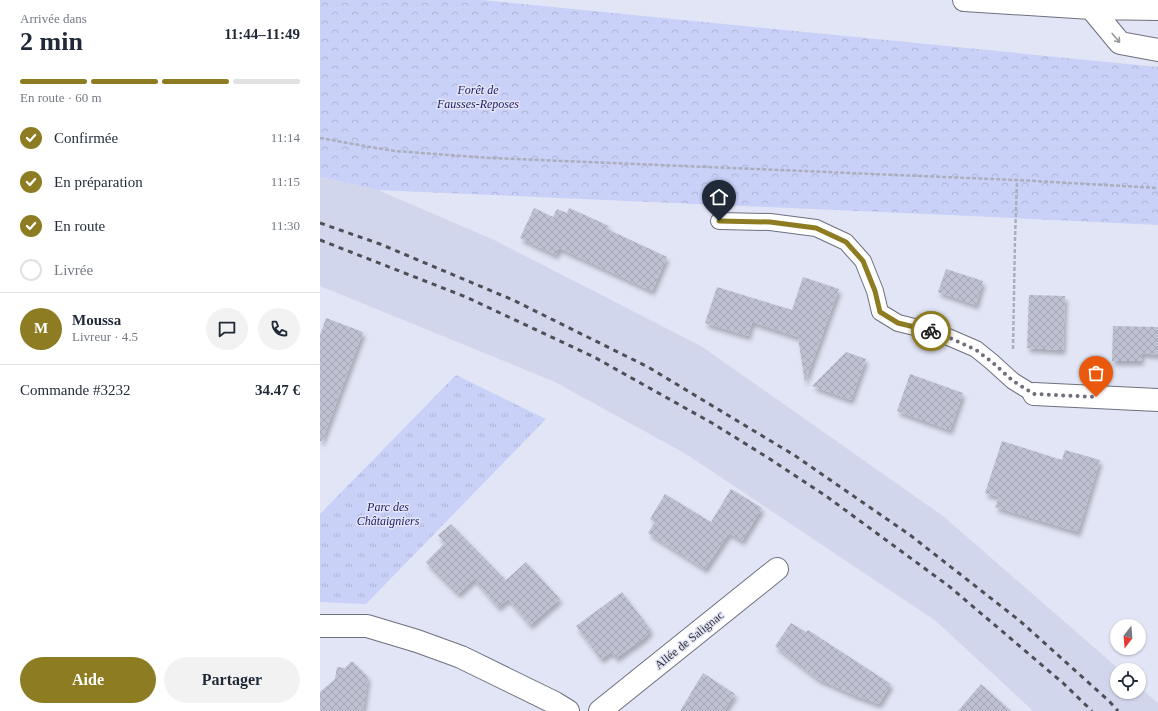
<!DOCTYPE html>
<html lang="fr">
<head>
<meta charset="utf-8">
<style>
	:root { --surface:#fff; --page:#f2f2f3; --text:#1f2937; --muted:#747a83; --line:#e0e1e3; --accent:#8e7c22 }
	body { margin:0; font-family:"Times New Roman",serif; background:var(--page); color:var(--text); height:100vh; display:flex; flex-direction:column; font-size:15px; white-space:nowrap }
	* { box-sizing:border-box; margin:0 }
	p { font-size:13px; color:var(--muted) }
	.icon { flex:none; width:22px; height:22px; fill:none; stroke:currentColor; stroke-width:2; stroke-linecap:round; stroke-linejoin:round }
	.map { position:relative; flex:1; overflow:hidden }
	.panel { display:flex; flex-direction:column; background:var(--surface); width:320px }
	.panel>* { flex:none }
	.needle { width:26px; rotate:196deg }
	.buttons { position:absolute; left:790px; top:619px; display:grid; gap:8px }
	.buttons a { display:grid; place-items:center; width:36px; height:36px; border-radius:50%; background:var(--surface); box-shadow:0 1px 3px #0004; font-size:20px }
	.pin { position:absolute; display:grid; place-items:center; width:34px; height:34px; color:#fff; margin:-41px -17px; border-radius:50% 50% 50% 0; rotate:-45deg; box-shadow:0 0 4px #0007 }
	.pin .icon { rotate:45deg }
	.courier { position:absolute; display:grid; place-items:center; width:40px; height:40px; margin:-20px; border:3px solid #8e7c22; border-radius:50%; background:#fff; color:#222; box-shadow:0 1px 5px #0007 }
	.head em { font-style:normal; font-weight:800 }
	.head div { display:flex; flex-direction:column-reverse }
	.head { display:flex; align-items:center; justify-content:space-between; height:68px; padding:0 20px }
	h1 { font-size:26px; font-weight:800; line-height:30px }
	.bar { display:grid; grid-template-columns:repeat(4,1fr); gap:6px 4px; align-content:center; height:48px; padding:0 20px }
	.bar i { height:5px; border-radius:3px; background:var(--line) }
	.bar .active { background:var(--accent) }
	.bar p { grid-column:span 4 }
	.line { display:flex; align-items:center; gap:10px; padding:0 20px; border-top:1px solid var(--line) }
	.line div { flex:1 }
	.round { display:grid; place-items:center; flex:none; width:42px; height:42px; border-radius:21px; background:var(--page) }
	ol { padding:0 20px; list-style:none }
	li { display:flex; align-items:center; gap:12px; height:44px }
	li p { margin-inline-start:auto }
	li .icon { padding:4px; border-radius:50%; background:var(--accent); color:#fff; stroke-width:4 }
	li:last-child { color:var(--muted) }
	li i { width:22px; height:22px; border:2px solid var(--line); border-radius:50% }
	.cta { display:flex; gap:8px; margin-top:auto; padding:8px 20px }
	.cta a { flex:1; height:46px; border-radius:24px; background:var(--accent); color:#fff; font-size:16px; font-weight:800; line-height:46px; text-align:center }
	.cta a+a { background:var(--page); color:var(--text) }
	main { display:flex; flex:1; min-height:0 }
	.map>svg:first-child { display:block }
	.built { fill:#d2d6ec }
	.forest { fill:url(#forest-crowns) }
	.park { fill:url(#park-tufts) }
	.building { fill:url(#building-cross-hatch); filter:url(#shadow) }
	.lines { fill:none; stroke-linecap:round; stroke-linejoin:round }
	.lane-casing { stroke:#6d707e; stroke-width:18 }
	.street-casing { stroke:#6d707e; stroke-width:24 }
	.highway-casing { stroke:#6d707e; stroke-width:24 }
	.path { stroke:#abaebb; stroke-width:2.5; stroke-dasharray:4 2; stroke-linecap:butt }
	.lane { stroke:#fff; stroke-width:16 }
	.street { stroke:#fff; stroke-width:22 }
	.highway { stroke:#fff; stroke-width:22 }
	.rail { stroke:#4d4e56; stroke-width:3; stroke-dasharray:5 5; stroke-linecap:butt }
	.oneway { stroke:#97989b }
	.done { stroke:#6e6f7a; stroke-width:4; stroke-dasharray:0 7.2 }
	.route { stroke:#8e7c22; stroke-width:5 }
	.labels { text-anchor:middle; stroke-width:3; stroke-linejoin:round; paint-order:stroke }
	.park-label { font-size:12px; font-style:italic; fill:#201968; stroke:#e2e5f5 }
	.street-label { font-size:12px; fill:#2f3037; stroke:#e2e5f5 }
</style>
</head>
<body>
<main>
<section class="panel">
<div class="head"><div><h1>2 min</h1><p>Arrivée dans</p></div><em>11:44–11:49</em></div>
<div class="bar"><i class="active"></i><i class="active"></i><i class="active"></i><i></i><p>En route · 60 m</p></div>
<ol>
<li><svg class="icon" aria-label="check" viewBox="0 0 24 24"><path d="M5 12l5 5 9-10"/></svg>Confirmée<p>11:14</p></li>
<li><svg class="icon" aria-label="check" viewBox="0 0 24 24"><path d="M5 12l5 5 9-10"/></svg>En préparation<p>11:15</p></li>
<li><svg class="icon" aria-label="check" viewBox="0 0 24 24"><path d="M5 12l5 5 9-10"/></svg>En route<p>11:30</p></li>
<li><i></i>Livrée</li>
</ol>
<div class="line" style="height:72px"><b class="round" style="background:var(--accent);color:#fff">M</b><div><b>Moussa</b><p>Livreur · 4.5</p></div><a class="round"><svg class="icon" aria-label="chat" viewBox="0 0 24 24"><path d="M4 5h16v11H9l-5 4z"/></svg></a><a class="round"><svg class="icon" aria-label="phone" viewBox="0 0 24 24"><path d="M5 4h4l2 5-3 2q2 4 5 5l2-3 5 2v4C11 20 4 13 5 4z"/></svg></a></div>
<div class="line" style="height:52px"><div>Commande #3232</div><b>34.47 €</b></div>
<div class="cta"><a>Aide</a><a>Partager</a></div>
</section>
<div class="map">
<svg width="838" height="711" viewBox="0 0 838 711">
	<defs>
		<pattern id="forest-crowns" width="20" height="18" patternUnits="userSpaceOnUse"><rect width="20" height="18" fill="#cad1f8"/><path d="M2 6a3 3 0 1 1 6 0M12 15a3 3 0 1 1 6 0" fill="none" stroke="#aeb4d5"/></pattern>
		<pattern id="park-tufts" width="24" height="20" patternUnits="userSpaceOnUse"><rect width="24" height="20" fill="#cad1f8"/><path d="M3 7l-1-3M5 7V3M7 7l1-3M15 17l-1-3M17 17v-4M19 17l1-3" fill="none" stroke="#aeb4d5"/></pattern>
		<pattern id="building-cross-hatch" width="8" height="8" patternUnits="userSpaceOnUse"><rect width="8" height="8" fill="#bec1d1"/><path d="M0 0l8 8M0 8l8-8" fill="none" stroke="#a4a6b4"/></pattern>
		<filter id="shadow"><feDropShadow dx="2.5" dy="4.5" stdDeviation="2" flood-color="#0004"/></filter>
	</defs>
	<rect width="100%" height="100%" fill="#e2e5f5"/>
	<path class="built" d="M 0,177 L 58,190 L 174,240 L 381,346 L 623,516 L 800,670 L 797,670 L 797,692 L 819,692 L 819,687 L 838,703 L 838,711 L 713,711 L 616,621 L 366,454 L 235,382 L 0,286 Z"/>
	<path class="forest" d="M 0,0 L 162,0 L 838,67 L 838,225 L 628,215 L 58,190 L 0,177 Z"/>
	<path class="park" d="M 136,375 L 226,419 L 46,604 L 0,602 L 0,514 Z"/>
	<path class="building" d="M 214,208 L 233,217 L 237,209 L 247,213 L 249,208 L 289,226 L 287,229 L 347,257 L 332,291 L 239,248 L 236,255 L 200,238 Z
		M 626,269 L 663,281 L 656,305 L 618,292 Z
		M 483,277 L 519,289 L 485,382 L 478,337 L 432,322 L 428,336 L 385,323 L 397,287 L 472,310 Z
		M 709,295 L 745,296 L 743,350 L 707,348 Z
		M 6,318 L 43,332 L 2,441 L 0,441 L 0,335 Z
		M 793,326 L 838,327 L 838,355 L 822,353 L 821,361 L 792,361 Z
		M 526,352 L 546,359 L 531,400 L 492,386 Z
		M 590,374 L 643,393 L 630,430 L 577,411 Z
		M 682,441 L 742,460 L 745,450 L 780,460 L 758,532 L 675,507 L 679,497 L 665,493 Z
		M 411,489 L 442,508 L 422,541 L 391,522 Z
		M 345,494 L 409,533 L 385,569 L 328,533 L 335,522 L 330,519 Z
		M 131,524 L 186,580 L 206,562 L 240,599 L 210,625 L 188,599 L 178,607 L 154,579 L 138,594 L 106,562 L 125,543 L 118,535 Z
		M 302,592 L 331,630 L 324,638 L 296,658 L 291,652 L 281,659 L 256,626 Z
		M 471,623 L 486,632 L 488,630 L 571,684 L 559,704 L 534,695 L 498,679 L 455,646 Z
		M 32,661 L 48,677 L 43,711 L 0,711 L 0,692 L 15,679 L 17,667 L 25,668 Z
		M 383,673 L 415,694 L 404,711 L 360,711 Z
		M 661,684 L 691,711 L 638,711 Z"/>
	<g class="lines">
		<g class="lane-casing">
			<path id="lane" d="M 399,221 L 450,222 L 496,228 L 526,242 L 543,261 L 555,291 L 560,312 L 578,323 L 619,333 L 656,349 L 672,362 L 693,381 L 714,394"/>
		</g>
		<g class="street-casing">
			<path id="street" d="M 714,394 L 838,400
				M 0,626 L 47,626 L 97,641 L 141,657 L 235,703 L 248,711
				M 280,711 L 457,569"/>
		</g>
		<g class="highway-casing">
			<path id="highway" d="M 644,0 L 771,8 L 838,9
				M 771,8 L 800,43 L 838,50"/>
		</g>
		<path class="path" d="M 0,138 L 56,148 L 75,151 L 170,158 L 697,180 L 838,188
			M 693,349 L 695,239 L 697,180"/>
		<use href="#lane" class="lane"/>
		<use href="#street" class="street"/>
		<use href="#highway" class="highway"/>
		<path class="rail" d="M 0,223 L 60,244 L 193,300 L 328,367 L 474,455 L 590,535 L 700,621 L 789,701 L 798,711
			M 0,240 L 146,297 L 274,357 L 392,423 L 450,459 L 506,496 L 630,587 L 743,683 L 772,711"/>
	</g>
	<defs><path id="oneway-shaft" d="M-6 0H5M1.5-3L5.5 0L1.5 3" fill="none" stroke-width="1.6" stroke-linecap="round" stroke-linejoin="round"/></defs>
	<use class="oneway" href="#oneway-shaft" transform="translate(796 38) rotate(50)"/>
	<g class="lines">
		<path class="done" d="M 611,331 L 619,333 L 656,350 L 672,362 L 693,381 L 714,394 L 776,397"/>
		<path class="route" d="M 399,221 L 450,222 L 496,228 L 526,242 L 543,261 L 555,291 L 560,312 L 578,323 L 611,331"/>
	</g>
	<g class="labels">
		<g class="park-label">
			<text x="158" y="94">Forêt de<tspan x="158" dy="14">Fausses-Reposes</tspan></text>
			<text x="68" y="511">Parc des<tspan x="68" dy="14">Châtaigniers</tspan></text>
		</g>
		<g class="street-label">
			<text transform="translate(369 640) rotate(-39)" y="4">Allée de Salignac</text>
		</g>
	</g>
</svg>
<div class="buttons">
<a><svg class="needle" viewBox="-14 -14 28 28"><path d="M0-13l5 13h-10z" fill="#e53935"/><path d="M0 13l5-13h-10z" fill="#747a83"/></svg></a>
<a><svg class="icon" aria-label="locate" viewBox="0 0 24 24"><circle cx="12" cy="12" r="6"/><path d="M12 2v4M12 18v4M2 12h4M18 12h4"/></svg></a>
</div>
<div class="pin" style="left:776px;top:397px;background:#ea580c"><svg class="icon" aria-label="bag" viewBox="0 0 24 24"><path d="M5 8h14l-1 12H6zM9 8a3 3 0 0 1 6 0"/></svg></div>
<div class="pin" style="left:399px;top:221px;background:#1f2937"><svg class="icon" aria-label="home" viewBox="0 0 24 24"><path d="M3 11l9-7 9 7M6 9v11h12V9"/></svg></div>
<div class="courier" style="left:611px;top:331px"><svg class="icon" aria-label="bike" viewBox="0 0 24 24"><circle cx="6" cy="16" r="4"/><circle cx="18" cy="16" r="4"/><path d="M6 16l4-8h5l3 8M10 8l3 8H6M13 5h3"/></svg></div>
</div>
</main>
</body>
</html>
